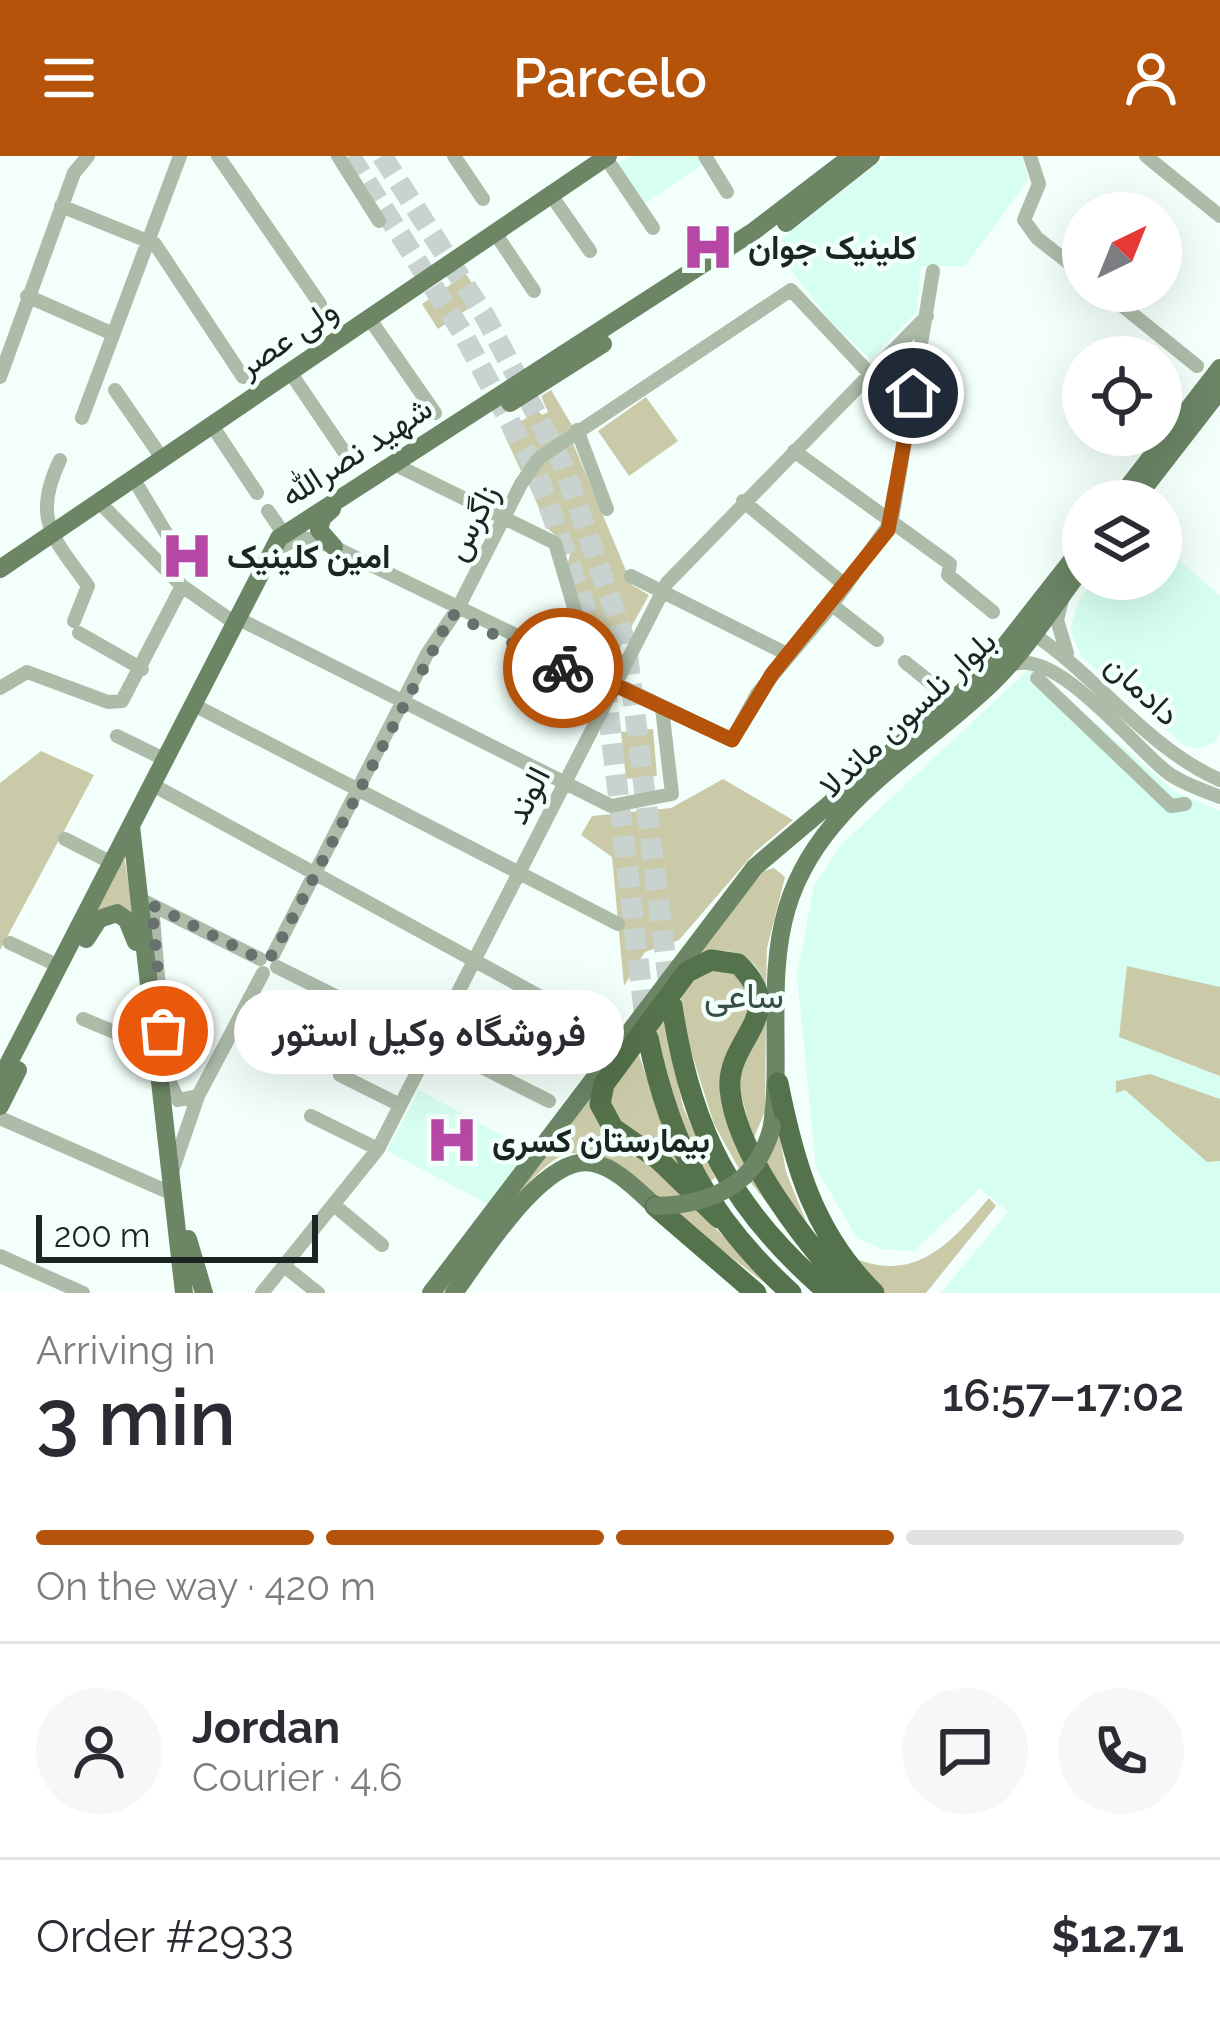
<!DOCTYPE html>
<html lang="en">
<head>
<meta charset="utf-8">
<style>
	:root { --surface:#fff; --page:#f7f7f7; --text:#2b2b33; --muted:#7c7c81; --line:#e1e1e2; --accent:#b45309 }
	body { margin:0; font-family:Raleway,Vazirmatn,sans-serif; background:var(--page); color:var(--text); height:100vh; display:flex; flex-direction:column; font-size:45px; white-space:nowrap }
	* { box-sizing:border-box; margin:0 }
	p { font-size:39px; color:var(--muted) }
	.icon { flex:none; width:66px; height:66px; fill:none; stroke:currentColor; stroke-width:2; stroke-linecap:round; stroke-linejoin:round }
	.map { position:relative; height:1137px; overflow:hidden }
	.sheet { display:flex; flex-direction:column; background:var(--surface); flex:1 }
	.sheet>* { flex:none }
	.needle { width:78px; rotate:43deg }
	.controls { position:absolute; left:1062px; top:36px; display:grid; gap:24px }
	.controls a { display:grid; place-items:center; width:120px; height:120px; border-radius:50%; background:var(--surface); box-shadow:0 12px 48px #0002; font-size:60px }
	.scale { position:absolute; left:36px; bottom:30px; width:282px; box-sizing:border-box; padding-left:12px; border:6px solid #1a2521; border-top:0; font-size:33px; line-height:42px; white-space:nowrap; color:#1a2521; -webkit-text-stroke:9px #f3fffa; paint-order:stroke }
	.pin { position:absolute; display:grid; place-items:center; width:102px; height:102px; color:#fff; margin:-51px; border:6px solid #fff; border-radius:50%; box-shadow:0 3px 12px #0007 }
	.courier { position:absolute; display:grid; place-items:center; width:120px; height:120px; margin:-60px; border:9px solid #b45309; border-radius:50%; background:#fff; color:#222; box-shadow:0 3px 15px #0007 }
	.bubble { position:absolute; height:84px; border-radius:42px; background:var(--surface); box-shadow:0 12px 48px #0002; font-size:39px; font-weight:600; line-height:84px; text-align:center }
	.head em { font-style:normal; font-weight:600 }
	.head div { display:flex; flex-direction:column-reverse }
	.head { display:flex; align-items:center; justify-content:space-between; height:204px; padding:0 36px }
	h1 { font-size:78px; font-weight:600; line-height:90px }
	.bar { display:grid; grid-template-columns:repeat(4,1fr); gap:18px 12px; align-content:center; height:144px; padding:0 36px }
	.bar i { height:15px; border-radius:9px; background:var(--line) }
	.bar .active { background:var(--accent) }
	.bar p { grid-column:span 4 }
	.line { display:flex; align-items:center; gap:30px; padding:0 36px; border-top:3px solid var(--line) }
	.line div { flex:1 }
	.round { display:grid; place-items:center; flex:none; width:126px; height:126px; border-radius:63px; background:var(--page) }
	header { display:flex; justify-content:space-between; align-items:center; height:156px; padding:0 36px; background:var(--accent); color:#fff; font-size:54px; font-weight:600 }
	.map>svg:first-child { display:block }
	.built { fill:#d7fff1 }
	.green { fill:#cbcaa8 }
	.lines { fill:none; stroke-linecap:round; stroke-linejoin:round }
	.highway-tunnel { stroke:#c8d3cf; stroke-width:21; stroke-dasharray:21 10; stroke-linecap:butt }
	.minor { stroke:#adbba9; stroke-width:14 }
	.major { stroke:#6b8565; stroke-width:18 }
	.highway { stroke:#54724c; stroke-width:21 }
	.major-bridge { stroke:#6b8565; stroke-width:18 }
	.done { stroke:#66716d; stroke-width:12; stroke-dasharray:0 21.6 }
	.route { stroke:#b45309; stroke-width:15 }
	.labels { text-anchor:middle; stroke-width:9; stroke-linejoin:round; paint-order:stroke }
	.poi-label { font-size:33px; font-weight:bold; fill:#1a2521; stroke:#f3fffa; text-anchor:start }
	.street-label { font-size:33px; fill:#1a2521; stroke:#f3fffa }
	.neighbourhood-label { font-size:36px; fill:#365047; stroke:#f3fffa }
</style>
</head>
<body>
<header><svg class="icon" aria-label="menu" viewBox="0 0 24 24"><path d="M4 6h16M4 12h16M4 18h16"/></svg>Parcelo<svg class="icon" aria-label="person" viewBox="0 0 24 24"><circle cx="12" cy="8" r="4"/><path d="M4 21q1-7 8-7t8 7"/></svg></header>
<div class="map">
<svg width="1220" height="1137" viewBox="0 0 1220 1137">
	<rect width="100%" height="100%" fill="#f3fffa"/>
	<path class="built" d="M 630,0 L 701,0 L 705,7 L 642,49 L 616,9 Z
		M 887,0 L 1022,0 L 1028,24 L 965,110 L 921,110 L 917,156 L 870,203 L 832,167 L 772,90 Z
		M 1161,388 L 1220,440 L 1220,576 L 1216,585 L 1199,593 L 1184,589 L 1082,501 L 1070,474 L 1079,444 L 1095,423 L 1161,423 Z
		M 1031,511 L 1175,636 L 1220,655 L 1220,1137 L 941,1137 L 1008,1056 L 980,1032 L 914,1095 L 882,1093 L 857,1082 L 816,1012 L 797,819 L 814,730 L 841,689 Z
		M 419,934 L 531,995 L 494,1051 L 387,995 Z"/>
	<path class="green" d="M 466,118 L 483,143 L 438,173 L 422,148 Z
		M 551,234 L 573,271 L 539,294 L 521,315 L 503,276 L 538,255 L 542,259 L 548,256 L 541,240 Z
		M 646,241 L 678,285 L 629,320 L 598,275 Z
		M 572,285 L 632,429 L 649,439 L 608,513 L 596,508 L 567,411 L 571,393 L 548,373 L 528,327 L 545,305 Z
		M 653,573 L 657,620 L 626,623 L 621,576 Z
		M 41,595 L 94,619 L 0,794 L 0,627 Z
		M 723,623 L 793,664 L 755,696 L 679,784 L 645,796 L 624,830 L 612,701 L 581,679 L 592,660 L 671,652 Z
		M 123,694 L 134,760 L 115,748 L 89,761 Z
		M 774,712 L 785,721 L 767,792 L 766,830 C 755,796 725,788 694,800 L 764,715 Z
		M 1127,810 L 1220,831 L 1220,920 L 1119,881 Z
		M 700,811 L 738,817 L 752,848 L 727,908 L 789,1074 L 738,1011 L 714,968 L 684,873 L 680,837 Z
		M 663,856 L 683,951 L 715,1022 L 706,1028 L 683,981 L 651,874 Z
		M 766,860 L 765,955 L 753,984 L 737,922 Z
		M 637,894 L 679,1011 L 612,958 L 609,931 Z
		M 1150,918 L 1220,943 L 1220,1005 L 1207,1006 L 1125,934 L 1116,937 L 1116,925 Z
		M 596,931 L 596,948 L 778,1137 L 597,999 C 588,998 576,996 567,998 C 531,1007 470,1106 446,1137 L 438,1137 Z
		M 779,976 L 786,1016 L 811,1078 L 766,1008 Z
		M 989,1042 L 996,1050 L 926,1137 L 883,1137 L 854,1102 C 916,1128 952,1086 989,1042 Z"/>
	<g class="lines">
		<path class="highway-tunnel" d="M 350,0 L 462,176 L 536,315 L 601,495 L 646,870
			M 382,0 L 486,162 L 563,309 L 626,487 L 670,838"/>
		<path class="minor" d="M 218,0 L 320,148
			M 338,0 L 379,65
			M 454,0 L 483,43
			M 705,0 L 727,36
			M 1030,0 L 1039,28 L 1024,64 L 1037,82 L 1083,118
			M 1146,0 L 1220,60
			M 606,2 L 653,72
			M 551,39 L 590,95
			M 61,50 L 155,88 L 243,221
			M 495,77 L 534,135
			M 1104,135 L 1197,210
			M 27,140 L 111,177
			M 369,162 L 435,257
			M 290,216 L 347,300
			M 1079,218 L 1083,221
			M 0,221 L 74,17 L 88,0
			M 115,234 L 162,302
			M 82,262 L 180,0
			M 211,268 L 257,337
			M 577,274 L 607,353
			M 794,295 L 950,408 L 948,419 L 993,456
			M 60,304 C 31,364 54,382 88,430 L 74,465
			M 402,312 L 555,387 L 586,492
			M 133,322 L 175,392
			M 743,345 L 846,430
			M 99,346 L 182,430 L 236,468
			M 268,355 L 284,378
			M 283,390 L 301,381 L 334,391 L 732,584 L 757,538 L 832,449 L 892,364 L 933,115
			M 631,420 L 787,498
			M 1062,444 L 1057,464 L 1067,497
			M 832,449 L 877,484
			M 239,463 L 611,650 L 672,638 L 662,552
			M 79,477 L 142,513
			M 1032,477 C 1098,521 1147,592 1220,624
			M 905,506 L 952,544
			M 1010,510 C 1053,487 1133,590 1168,617 C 1183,628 1203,634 1220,641
			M 1037,522 L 1171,650 L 1185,648
			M 0,532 L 27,516 L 108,546 L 122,545 L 182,430
			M 194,549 L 618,768
			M 117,580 L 166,604
			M 153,629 L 594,870
			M 65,683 L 112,707
			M 146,746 L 260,803
			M 152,749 L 163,880
			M 10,787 L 59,810
			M 273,799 L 427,498 L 458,452 L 521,328 L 539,302 L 791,134 L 869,217
			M 277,811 L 404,874 L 425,877 L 436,863
			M 83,863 L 153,892
			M 432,886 L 549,945
			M 340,919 L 400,949
			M 167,920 L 178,944 L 198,940
			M 311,960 L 378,993
			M 0,962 L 173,1038
			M 173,1013 L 198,940 L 263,817
			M 334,1049 L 382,1089
			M 0,1100 L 83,1137
			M 284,1110 L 318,1137
			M 262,1137 L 378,993 L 667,427 L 927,160"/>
		<path class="major" d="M 786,67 L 871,0
			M 510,247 L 603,188
			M 1117,345 L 1220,212
			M 1134,345 L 1220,234
			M 332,353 L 322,362 L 319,374 L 334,391
			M 0,413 L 608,0
			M 131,670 L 184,1137
			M 86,783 L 99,763 L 117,757 L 127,764 L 136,786
			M 0,924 L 279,382 L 754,75 L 852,0
			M 0,950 L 18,914
			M 772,970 C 782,899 766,822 787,752 C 818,648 920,597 993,526 C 1027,493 1054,449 1083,411
			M 188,1083 L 204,1137
			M 431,1137 L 755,711 L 981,520 L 1083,390
			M 454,1137 C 480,1102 544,996 593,1007 C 617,1012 637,1034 655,1050"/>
		<path class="highway" d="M 672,850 C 691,976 732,1054 829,1137
			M 648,882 C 671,991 709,1062 791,1137
			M 778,927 C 794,1008 814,1078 874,1137
			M 655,1050 L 756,1137
			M 719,1062 L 659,1004 L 613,972 L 600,948 L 604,928 L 687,816 L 711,804 L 738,808 C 791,859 726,882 730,933 C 736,1000 808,1090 852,1137"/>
		<path class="major-bridge" d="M 655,1050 C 710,1049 758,1029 772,970"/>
	</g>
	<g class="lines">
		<path class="done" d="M 163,875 L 152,749 L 260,803 L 273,799 L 452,458 L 563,512"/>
		<path class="route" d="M 563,512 L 611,536 L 615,529 L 732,584 L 772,518 L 888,374 L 913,237"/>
	</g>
	<defs>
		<g id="hospital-bare" transform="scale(4.14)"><path d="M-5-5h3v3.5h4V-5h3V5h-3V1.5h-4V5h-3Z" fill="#b747a4" stroke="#f3fffa" stroke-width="2.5" paint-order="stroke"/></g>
	</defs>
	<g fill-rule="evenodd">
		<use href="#hospital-bare" x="708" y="91"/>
		<use href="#hospital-bare" x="187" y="400"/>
		<use href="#hospital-bare" x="452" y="984"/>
	</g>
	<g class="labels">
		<g class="poi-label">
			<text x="748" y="103">کلینیک جوان</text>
			<text x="227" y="412">امین کلینیک</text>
			<text x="492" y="996">بیمارستان کسری</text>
		</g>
		<g class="street-label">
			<text transform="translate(287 181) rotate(-34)" y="12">ولی عصر</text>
			<text transform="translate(356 295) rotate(-33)" y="12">شهید نصرالله</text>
			<text transform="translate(471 366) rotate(-63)" y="12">زاگرس</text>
			<text transform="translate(1143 533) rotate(43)" y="12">دادمان</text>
			<text transform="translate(907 557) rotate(-43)" y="12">بلوار نلسون ماندلا</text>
			<text transform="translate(527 639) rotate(-63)" y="12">الوند</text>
		</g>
		<g class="neighbourhood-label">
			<text x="744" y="852">ساعی</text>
		</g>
	</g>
</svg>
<div class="controls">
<a><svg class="needle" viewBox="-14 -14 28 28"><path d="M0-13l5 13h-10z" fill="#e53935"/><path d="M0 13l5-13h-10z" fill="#7c7c81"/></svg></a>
<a><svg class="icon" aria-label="locate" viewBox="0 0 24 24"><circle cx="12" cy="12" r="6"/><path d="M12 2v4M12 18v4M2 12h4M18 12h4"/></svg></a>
<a><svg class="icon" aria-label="layers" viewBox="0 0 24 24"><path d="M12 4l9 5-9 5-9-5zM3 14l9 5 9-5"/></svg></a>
</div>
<div class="scale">200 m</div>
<div class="pin" style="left:163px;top:875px;background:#ea580c"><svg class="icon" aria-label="bag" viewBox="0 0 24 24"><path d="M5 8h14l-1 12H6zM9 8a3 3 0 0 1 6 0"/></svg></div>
<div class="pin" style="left:913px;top:237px;background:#1f2937"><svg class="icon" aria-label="home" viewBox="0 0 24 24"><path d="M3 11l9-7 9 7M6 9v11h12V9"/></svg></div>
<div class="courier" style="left:563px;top:512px"><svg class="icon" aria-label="bike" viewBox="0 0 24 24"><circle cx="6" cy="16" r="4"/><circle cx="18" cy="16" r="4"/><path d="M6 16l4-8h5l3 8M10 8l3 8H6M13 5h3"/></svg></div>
<div class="bubble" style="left:234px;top:834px;width:390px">فروشگاه وکیل استور</div>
</div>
<section class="sheet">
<div class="head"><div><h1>3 min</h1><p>Arriving in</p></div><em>16:57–17:02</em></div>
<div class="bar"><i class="active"></i><i class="active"></i><i class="active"></i><i></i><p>On the way · 420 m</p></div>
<div class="line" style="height:216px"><a class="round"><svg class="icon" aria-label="person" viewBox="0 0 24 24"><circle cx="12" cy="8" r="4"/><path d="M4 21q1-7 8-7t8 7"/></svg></a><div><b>Jordan</b><p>Courier · 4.6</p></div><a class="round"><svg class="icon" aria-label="chat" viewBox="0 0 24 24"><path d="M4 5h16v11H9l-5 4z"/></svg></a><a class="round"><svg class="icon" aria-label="phone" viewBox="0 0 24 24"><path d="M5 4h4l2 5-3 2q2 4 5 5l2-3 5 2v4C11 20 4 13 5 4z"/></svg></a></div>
<div class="line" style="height:156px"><div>Order #2933</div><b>$12.71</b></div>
</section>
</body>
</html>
